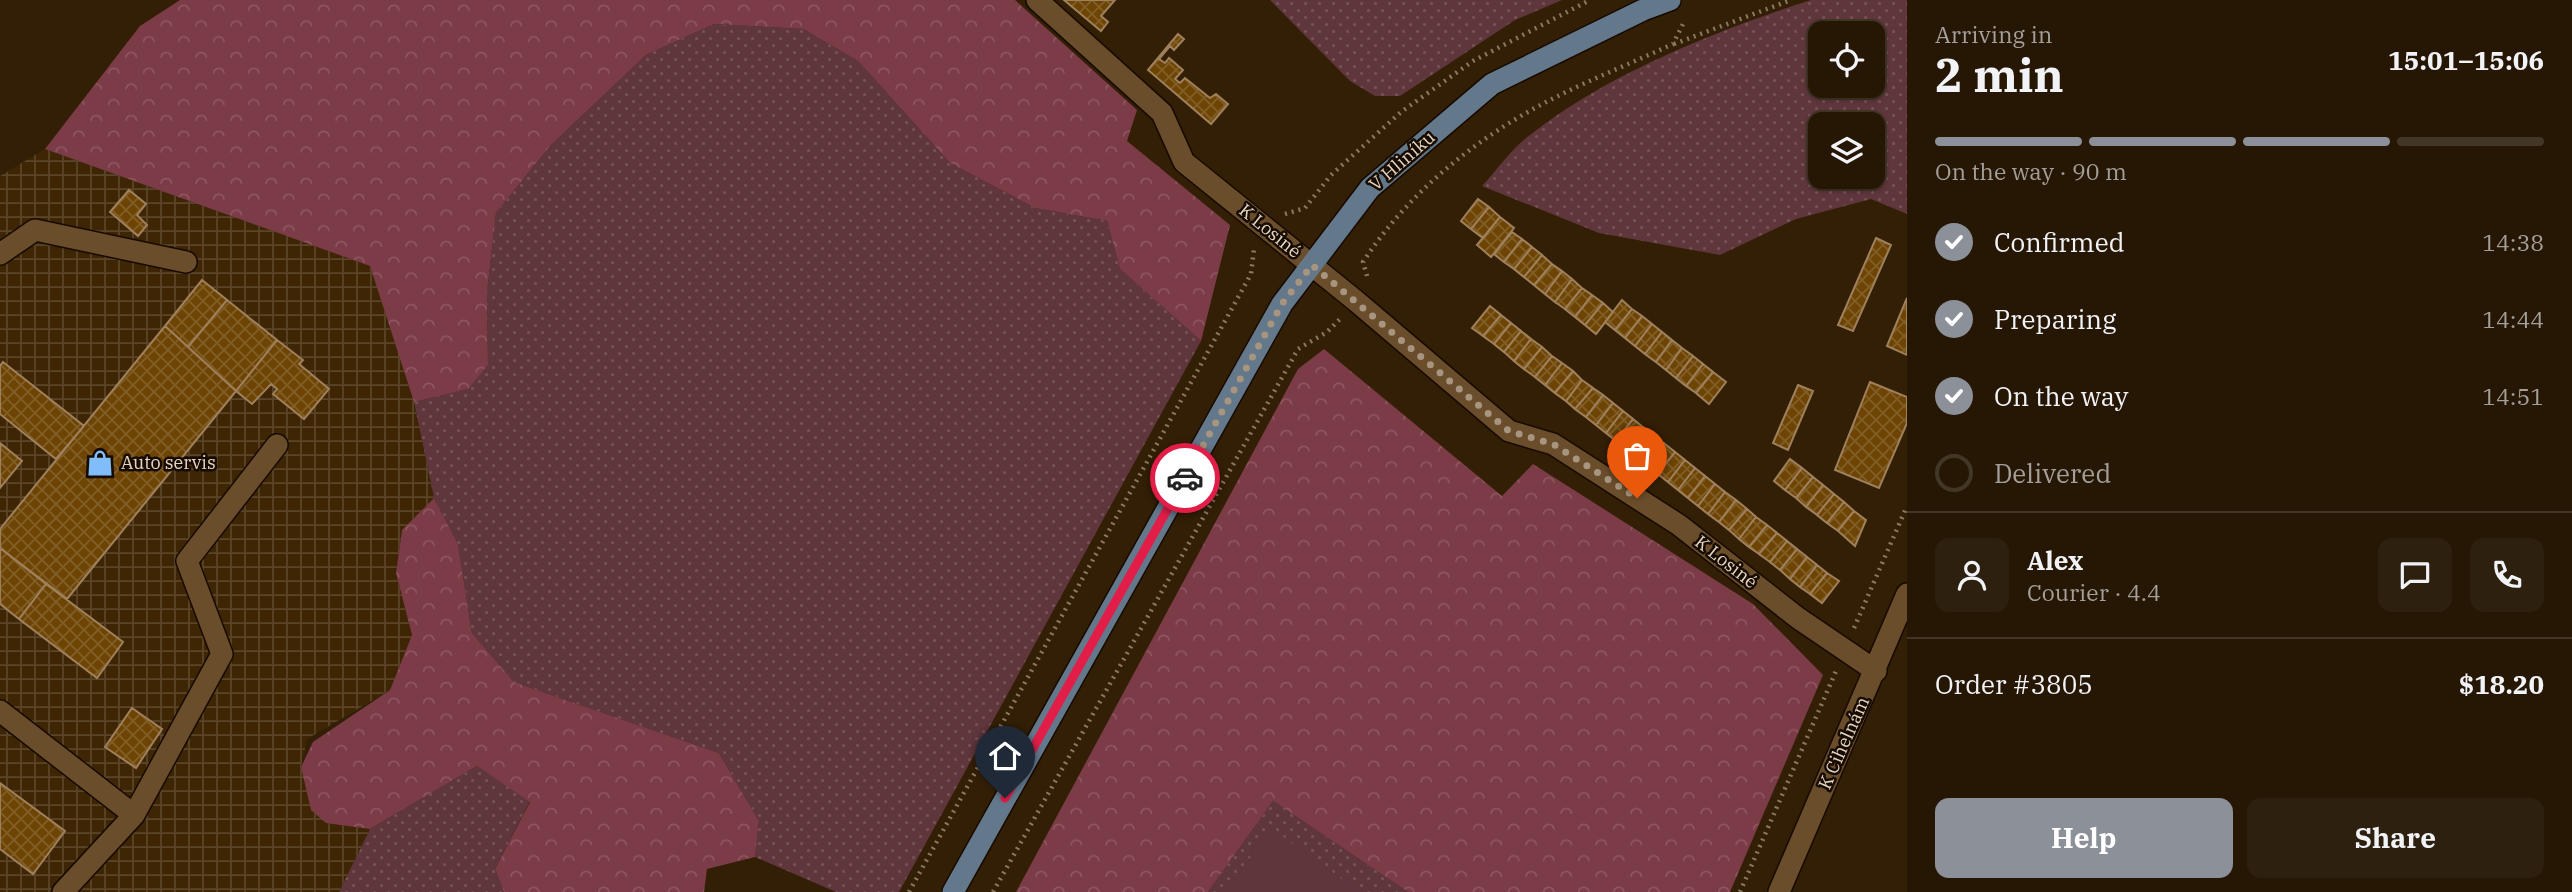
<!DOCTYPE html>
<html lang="en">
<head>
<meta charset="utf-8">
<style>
	:root { --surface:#261704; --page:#2e200e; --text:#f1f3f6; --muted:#a49f9a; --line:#423626; --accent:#8c9099 }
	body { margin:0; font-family:"IBM Plex Serif",serif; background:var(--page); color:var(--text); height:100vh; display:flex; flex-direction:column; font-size:26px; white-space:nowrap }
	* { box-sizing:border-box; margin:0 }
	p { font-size:23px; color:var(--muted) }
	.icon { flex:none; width:38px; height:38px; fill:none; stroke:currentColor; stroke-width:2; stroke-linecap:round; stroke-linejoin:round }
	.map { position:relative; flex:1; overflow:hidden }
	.side { display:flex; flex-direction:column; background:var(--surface); width:665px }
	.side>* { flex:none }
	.tools { position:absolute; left:1808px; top:21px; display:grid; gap:14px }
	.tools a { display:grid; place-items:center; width:77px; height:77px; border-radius:14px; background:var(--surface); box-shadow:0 2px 5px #0004,0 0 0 2px var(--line); font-size:35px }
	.pin { position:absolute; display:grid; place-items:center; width:60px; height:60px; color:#fff; margin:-72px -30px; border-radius:50% 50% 50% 0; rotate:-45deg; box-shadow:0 0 7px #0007 }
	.pin .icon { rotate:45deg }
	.courier { position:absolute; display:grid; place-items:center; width:70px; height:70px; margin:-35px; border:5px solid #e11d48; border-radius:50%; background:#fff; color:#222; box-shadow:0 2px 9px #0007 }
	.headline em { font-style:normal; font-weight:700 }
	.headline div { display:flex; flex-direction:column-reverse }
	.headline { display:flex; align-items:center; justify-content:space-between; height:119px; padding:0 28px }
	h1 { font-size:46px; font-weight:700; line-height:52px }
	.bar { display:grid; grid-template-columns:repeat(4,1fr); gap:10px 7px; align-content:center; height:84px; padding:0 28px }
	.bar i { height:9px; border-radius:5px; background:var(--line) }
	.bar .active { background:var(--accent) }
	.bar p { grid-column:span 4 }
	.line { display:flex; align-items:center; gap:18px; padding:0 28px; border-top:2px solid var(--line) }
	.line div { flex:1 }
	.round { display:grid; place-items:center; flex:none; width:74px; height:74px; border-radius:14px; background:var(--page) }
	ol { padding:0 28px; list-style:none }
	li { display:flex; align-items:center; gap:21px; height:77px }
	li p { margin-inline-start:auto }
	li .icon { padding:7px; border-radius:50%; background:var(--accent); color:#fff; stroke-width:4 }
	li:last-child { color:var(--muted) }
	li i { width:38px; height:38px; border:4px solid var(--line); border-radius:50% }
	.primary-button { display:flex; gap:14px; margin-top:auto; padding:14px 28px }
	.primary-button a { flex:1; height:80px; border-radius:14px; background:var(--accent); color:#fff; font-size:28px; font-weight:700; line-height:80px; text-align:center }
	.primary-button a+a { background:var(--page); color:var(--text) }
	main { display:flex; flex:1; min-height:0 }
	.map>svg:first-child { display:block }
	.industrial { fill:url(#industrial-grid) }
	.grass { fill:url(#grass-dots); fill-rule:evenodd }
	.forest { fill:url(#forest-crowns) }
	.pitch { fill:#5e363c }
	.building { fill:url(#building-cross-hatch); stroke:#9f805d; stroke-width:2 }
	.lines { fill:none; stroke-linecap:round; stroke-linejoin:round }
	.minor-casing { stroke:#170a00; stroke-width:24 }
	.major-casing { stroke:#170a00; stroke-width:24 }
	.path { stroke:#8b7862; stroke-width:4.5; stroke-dasharray:2 5; stroke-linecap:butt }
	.minor { stroke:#6a4d2b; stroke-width:21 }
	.major { stroke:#63788b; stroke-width:21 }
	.done { stroke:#a7957f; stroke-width:7; stroke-dasharray:0 12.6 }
	.route { stroke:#e11d48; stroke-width:9 }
	.labels { text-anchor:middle; stroke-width:5; stroke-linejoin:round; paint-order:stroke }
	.street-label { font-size:18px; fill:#e5d4c1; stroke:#160b01 }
	.poi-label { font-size:18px; fill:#e5d4c1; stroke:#160b01; text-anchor:start }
</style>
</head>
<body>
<main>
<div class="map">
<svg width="1907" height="892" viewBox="0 0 1907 892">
	<defs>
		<pattern id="industrial-grid" width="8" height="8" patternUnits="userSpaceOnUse" patternTransform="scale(1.75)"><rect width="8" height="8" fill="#3e2605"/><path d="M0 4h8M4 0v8" fill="none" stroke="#5a4528"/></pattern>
		<pattern id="grass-dots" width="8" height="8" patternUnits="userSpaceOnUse" patternTransform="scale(1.75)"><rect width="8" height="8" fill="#5e363c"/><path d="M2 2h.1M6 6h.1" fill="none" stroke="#755256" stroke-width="1.8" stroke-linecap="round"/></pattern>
		<pattern id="forest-crowns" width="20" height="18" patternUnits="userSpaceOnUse" patternTransform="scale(1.75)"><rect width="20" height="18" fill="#7b3b47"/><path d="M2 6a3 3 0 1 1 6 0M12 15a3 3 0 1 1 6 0" fill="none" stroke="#8e5660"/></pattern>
		<pattern id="building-cross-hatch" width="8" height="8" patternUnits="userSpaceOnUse" patternTransform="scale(1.75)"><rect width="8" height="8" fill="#6d4404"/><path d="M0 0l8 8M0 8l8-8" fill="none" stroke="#825e27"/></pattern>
	</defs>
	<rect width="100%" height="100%" fill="#331f05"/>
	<path class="industrial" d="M 45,149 L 370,266 L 414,402 L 434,498 L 402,530 L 396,573 L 412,635 L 390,690 L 307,739 L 301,767 L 327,823 L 370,829 L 339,892 L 0,892 L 0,176 Z"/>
	<path class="grass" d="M 1270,0 L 1562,0 L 1515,20 L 1400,96 L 1375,96 L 1350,81 Z
		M 1811,0 L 1907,0 L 1907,214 L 1871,199 L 1796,219 L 1720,255 L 1599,233 L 1482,186 C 1498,169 1512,148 1530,135 C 1607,74 1718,30 1811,0 ZM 1872,33 L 1872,86 L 1820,86 L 1820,33 ZM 1872,124 L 1872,177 L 1820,177 L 1820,124 Z
		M 714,24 L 803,29 L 858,61 L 950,163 L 1035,208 L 1107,221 L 1120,269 L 1201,341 L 899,892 L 836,892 L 755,857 L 759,821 L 719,753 L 514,682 L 472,633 L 458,544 L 434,498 L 414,402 L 467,389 L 488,365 L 487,293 L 496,213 L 550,146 L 646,55 Z
		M 477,766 L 530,801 L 495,869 L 504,892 L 339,892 L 370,829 Z
		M 1273,801 L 1408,892 L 1208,892 Z"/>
	<path class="forest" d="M 180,0 L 1015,0 L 1137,110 L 1127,141 L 1230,225 L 1201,341 L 1120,269 L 1107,221 L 1035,208 L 950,163 L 858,61 L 803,29 L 714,24 L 646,55 L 550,146 L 496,213 L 487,293 L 488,365 L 468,389 L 414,402 L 370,266 L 45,149 L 140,26 Z
		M 1324,349 L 1502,496 L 1533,464 L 1753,604 L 1823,675 L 1730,892 L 1408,892 L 1273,801 L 1208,892 L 1016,892 L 1298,369 Z
		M 434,498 L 458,544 L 472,633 L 514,682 L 719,753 L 759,821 L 755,857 L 707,869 L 704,892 L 504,892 L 495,869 L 530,802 L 477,766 L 370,829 L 326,823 L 311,810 L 301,767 L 313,742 L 390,690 L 412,635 L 396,573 L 402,530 Z"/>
	<path class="pitch" d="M 1271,828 L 1360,892 L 1226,892 Z"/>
	<path class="building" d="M 1064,0 L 1115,0 L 1101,16 L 1108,22 L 1101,31 Z
		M 1178,34 L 1184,39 L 1174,50 L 1170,46 L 1159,59 L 1165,63 L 1169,58 L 1183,70 L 1175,79 L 1180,83 L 1185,78 L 1210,98 L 1216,94 L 1228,104 L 1211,124 L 1148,70 Z
		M 129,190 L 146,204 L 137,215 L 147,225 L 138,236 L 110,212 Z
		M 1478,199 L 1489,207 L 1471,229 L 1461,221 Z
		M 1489,207 L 1500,217 L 1483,238 L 1471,229 Z
		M 1500,217 L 1514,228 L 1491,257 L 1477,245 Z
		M 1512,232 L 1522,239 L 1504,262 L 1494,254 Z
		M 1876,238 L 1891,245 L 1853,331 L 1838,325 Z
		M 1522,239 L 1532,247 L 1514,269 L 1504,262 Z
		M 1532,247 L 1542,255 L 1524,277 L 1514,269 Z
		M 1542,255 L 1552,264 L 1534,285 L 1524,277 Z
		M 1552,264 L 1562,271 L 1545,294 L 1534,285 Z
		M 1562,271 L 1572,279 L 1555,302 L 1545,294 Z
		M 1572,279 L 1582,288 L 1565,309 L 1555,302 Z
		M 202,280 L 227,300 L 188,347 L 165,326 Z
		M 1582,288 L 1592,295 L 1575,317 L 1565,309 Z
		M 1592,295 L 1603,303 L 1585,325 L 1575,317 Z
		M 1907,298 L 1907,355 L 1887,346 Z
		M 227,300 L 277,340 L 236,391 L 188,347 Z
		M 1622,300 L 1632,309 L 1615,330 L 1605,322 Z
		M 1603,303 L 1613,312 L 1596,334 L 1585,325 Z
		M 1490,306 L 1501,315 L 1483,336 L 1472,328 Z
		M 1632,309 L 1642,316 L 1625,338 L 1615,330 Z
		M 1501,315 L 1511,323 L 1494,344 L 1483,336 Z
		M 1642,316 L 1652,324 L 1635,346 L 1625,338 Z
		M 1511,323 L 1521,331 L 1504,352 L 1494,344 Z
		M 1652,324 L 1662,332 L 1645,354 L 1635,346 Z
		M 165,326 L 236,391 L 67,599 L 0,548 L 0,529 Z
		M 1521,331 L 1531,339 L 1514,361 L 1504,352 Z
		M 1662,332 L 1672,340 L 1656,362 L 1645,354 Z
		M 1531,339 L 1542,347 L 1524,369 L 1514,361 Z
		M 277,340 L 303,360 L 299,364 L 329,389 L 304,419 L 273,394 L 277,389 L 271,384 L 252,404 L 236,391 Z
		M 1672,340 L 1682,348 L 1666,370 L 1656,362 Z
		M 1542,347 L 1552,356 L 1535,377 L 1524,369 Z
		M 1682,348 L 1693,356 L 1676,378 L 1666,370 Z
		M 1552,356 L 1562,363 L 1545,385 L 1535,377 Z
		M 1693,356 L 1703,364 L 1686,386 L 1676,378 Z
		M 3,362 L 84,426 L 56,459 L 0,414 L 0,366 Z
		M 1562,363 L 1573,371 L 1555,393 L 1545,385 Z
		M 1703,364 L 1713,372 L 1696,393 L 1686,386 Z
		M 1573,371 L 1582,380 L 1566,401 L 1555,393 Z
		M 1713,372 L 1726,382 L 1709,404 L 1696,393 Z
		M 1582,380 L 1593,388 L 1575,409 L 1566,401 Z
		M 1870,382 L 1907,397 L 1907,423 L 1879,488 L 1835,470 Z
		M 1798,385 L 1813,391 L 1788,450 L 1773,443 Z
		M 1593,388 L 1603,395 L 1586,417 L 1575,409 Z
		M 1603,395 L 1613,403 L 1596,425 L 1586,417 Z
		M 1613,403 L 1623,411 L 1606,433 L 1596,425 Z
		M 1623,411 L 1633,419 L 1616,441 L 1606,433 Z
		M 1633,419 L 1644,428 L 1626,450 L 1616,441 Z
		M 1644,428 L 1654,436 L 1637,458 L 1626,450 Z
		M 1654,436 L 1665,444 L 1647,466 L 1637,458 Z
		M 0,443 L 22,461 L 0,488 Z
		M 1665,444 L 1675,452 L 1658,474 L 1647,466 Z
		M 1675,452 L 1685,460 L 1668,482 L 1658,474 Z
		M 1790,459 L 1802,468 L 1785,490 L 1774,481 Z
		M 1685,460 L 1695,468 L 1678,490 L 1668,482 Z
		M 1695,468 L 1705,476 L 1688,498 L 1678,490 Z
		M 1802,468 L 1813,477 L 1796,498 L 1785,490 Z
		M 1705,476 L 1715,484 L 1698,506 L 1688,498 Z
		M 1813,477 L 1823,485 L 1806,507 L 1796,498 Z
		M 1715,484 L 1725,492 L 1708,514 L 1698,506 Z
		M 1823,485 L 1834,494 L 1817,515 L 1806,507 Z
		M 1725,492 L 1736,500 L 1719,522 L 1708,514 Z
		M 1834,494 L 1844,502 L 1827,523 L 1817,515 Z
		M 1736,500 L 1747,509 L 1729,530 L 1719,522 Z
		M 1844,502 L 1854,511 L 1838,531 L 1827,523 Z
		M 1747,509 L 1756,517 L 1739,539 L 1729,530 Z
		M 1854,511 L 1866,520 L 1855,546 L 1838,531 Z
		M 1756,517 L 1767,525 L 1749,547 L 1739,539 Z
		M 1767,525 L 1777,533 L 1759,554 L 1749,547 Z
		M 1777,533 L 1787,541 L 1770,562 L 1759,554 Z
		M 1787,541 L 1797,549 L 1780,570 L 1770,562 Z
		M 0,548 L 46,584 L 19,619 L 0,604 Z
		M 1797,549 L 1807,557 L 1790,579 L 1780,570 Z
		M 1807,557 L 1817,565 L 1800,587 L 1790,579 Z
		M 1817,565 L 1827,573 L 1810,594 L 1800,587 Z
		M 1827,573 L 1839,581 L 1822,603 L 1810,594 Z
		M 46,584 L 123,642 L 97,678 L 19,619 Z
		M 132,708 L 162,729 L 136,768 L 105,747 Z
		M 0,783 L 65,831 L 33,874 L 0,849 Z"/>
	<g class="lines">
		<g class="minor-casing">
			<path id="minor" d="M 1037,0 L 1162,113 L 1184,162 L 1356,301 L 1509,431 L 1553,444 L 1679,525 L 1798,618 L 1876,671
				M 0,254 L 35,230 L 186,262
				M 0,711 L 134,815
				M 63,892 L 134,815 L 222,654 L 187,561 L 277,445
				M 1779,892 L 1907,594"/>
		</g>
		<g class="major-casing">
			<path id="major" d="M 953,892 L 1282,304 L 1370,188 L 1492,84 L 1643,10 L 1670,0"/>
		</g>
		<path class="path" d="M 1674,44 L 1791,0
			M 1285,214 L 1305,208 L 1331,175 L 1401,112 L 1473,61 L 1590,0
			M 1367,276 L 1363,262 C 1409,191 1481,134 1556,97 C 1594,78 1634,62 1673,44 L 1684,22
			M 1854,628 L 1907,506
			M 909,892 L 1251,274 L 1254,249
			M 993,892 L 1298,349 L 1327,332 L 1340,319
			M 1740,892 L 1836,671"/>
		<use href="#minor" class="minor"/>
		<use href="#major" class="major"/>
	</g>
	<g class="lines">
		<path class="done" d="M 1185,478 L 1282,304 L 1312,265 L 1509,431 L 1553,444 L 1637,498"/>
		<path class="route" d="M 1005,798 L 1185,478"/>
	</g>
	<defs>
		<g id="shop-bare" transform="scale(2.1)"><path d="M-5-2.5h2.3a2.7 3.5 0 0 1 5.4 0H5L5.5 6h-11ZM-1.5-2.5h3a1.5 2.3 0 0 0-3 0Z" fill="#81bdfa" stroke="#160b01" stroke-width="2.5" paint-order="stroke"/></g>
	</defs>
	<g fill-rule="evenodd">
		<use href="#shop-bare" x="100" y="463"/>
	</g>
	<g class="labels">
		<g class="street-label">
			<text transform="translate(1402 161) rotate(-41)" y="6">V Hliníku</text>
			<text transform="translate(1270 231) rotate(39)" y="6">K Losiné</text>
			<text transform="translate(1726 562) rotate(38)" y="6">K Losiné</text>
			<text transform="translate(1844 743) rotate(-66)" y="6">K Cihelnám</text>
		</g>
		<g class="poi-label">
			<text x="121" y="469">Auto servis</text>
		</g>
	</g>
</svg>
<div class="tools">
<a><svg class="icon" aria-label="locate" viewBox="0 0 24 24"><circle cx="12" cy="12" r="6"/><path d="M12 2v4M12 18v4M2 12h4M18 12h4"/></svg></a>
<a><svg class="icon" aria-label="layers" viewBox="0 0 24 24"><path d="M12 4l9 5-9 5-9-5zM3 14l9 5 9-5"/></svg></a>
</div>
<div class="pin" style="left:1637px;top:498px;background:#ea580c"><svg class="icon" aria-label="bag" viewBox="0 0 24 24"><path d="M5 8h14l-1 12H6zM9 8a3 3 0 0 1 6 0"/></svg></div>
<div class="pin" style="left:1005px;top:798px;background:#1f2937"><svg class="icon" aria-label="home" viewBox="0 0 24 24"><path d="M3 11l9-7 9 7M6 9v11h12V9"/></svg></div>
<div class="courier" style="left:1185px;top:478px"><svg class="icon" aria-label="car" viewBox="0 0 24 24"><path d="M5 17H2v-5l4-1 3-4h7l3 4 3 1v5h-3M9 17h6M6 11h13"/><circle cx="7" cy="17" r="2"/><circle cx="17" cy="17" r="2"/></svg></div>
</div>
<section class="side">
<div class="headline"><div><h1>2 min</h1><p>Arriving in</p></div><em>15:01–15:06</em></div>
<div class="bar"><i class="active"></i><i class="active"></i><i class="active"></i><i></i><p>On the way · 90 m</p></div>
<ol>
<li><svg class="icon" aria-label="check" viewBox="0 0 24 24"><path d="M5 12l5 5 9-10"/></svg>Confirmed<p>14:38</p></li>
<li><svg class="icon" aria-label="check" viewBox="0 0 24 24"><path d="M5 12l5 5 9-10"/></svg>Preparing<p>14:44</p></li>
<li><svg class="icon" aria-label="check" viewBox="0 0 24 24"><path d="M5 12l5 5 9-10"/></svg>On the way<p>14:51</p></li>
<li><i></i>Delivered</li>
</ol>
<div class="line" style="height:126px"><a class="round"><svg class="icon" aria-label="person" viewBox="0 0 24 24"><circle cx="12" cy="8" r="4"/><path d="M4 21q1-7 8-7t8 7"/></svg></a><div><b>Alex</b><p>Courier · 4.4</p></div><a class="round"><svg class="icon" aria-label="chat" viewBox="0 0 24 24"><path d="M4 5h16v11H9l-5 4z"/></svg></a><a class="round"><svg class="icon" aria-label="phone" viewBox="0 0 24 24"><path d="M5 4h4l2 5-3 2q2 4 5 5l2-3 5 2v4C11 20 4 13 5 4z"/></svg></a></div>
<div class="line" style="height:91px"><div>Order #3805</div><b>$18.20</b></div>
<div class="primary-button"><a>Help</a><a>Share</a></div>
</section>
</main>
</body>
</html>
